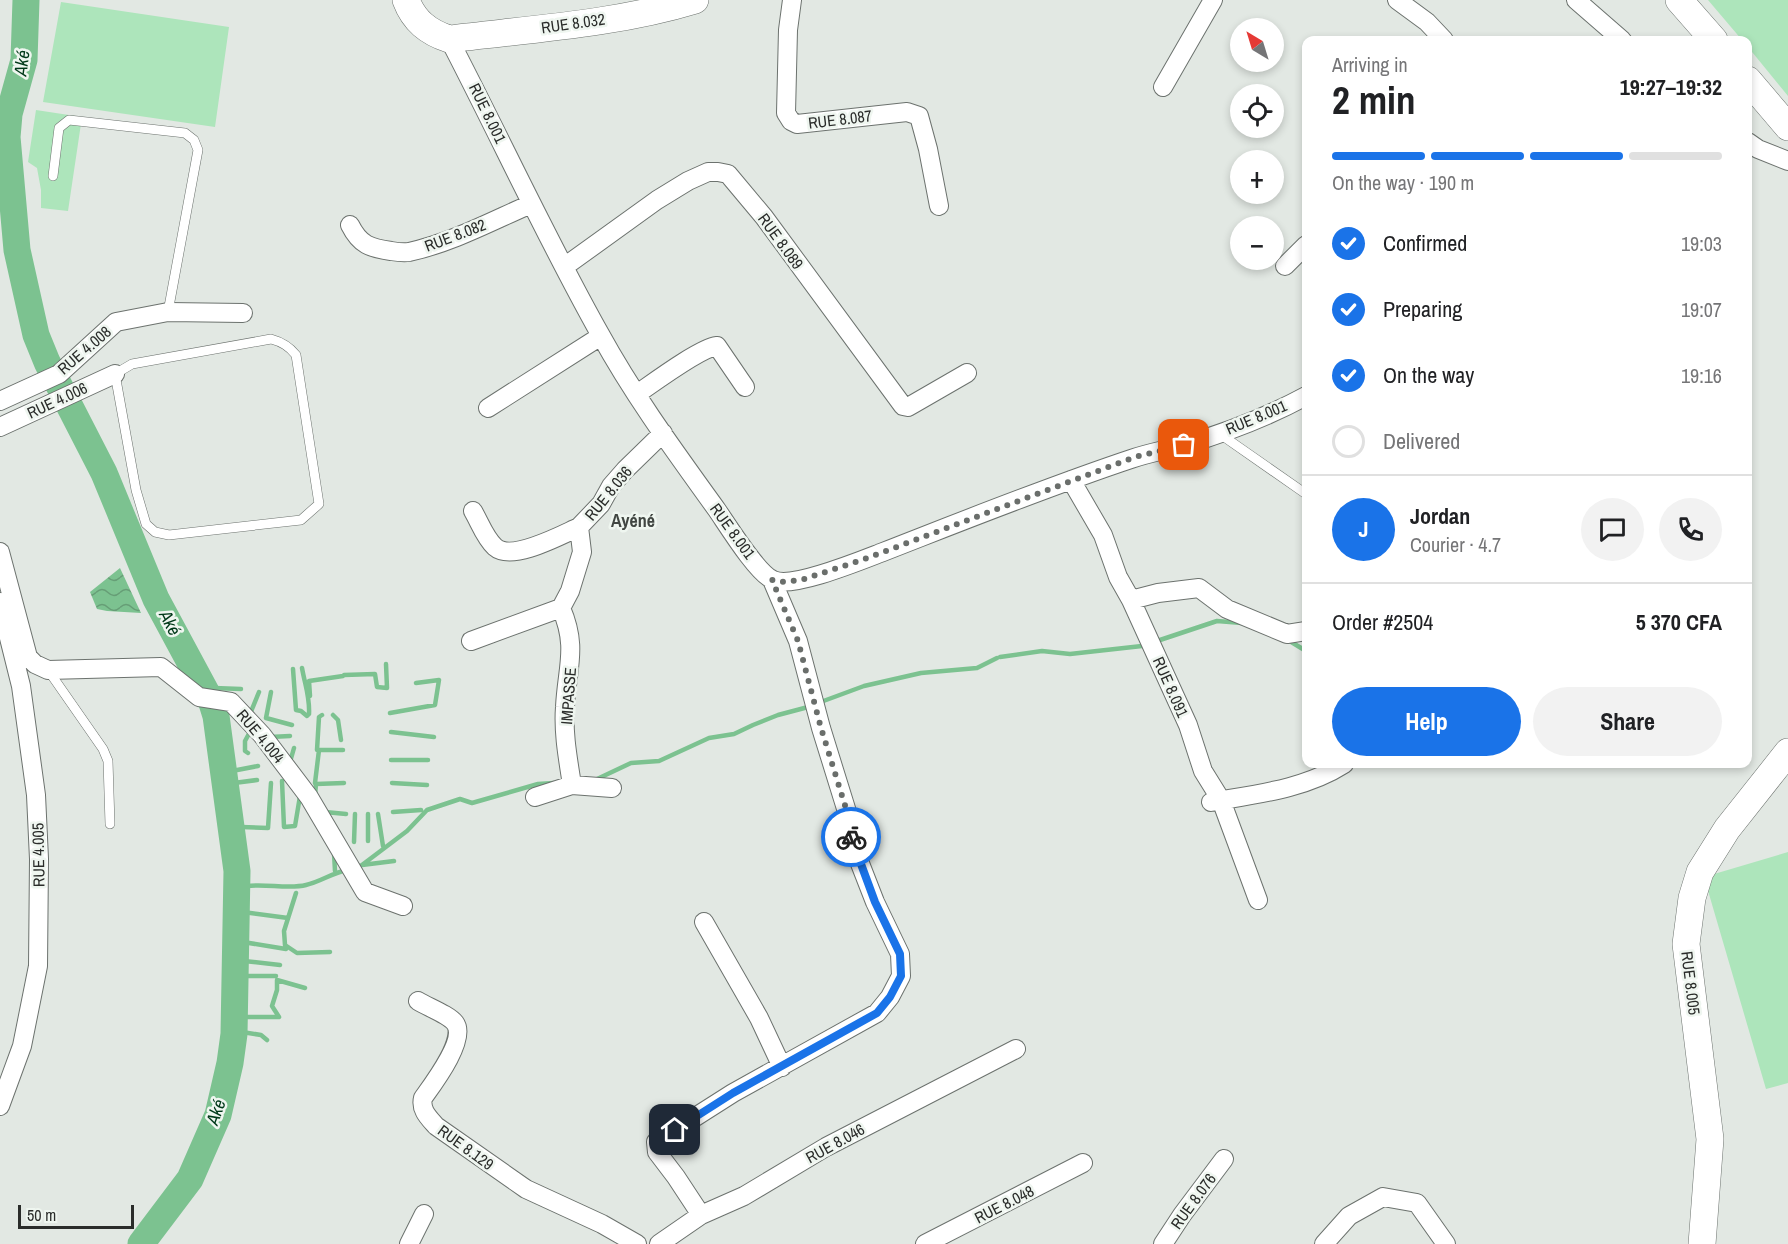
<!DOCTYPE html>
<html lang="en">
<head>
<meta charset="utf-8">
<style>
	:root { --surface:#fff; --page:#f2f2f2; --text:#202124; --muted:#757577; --line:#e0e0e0; --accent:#1a73e8 }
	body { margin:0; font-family:"Archivo Narrow",sans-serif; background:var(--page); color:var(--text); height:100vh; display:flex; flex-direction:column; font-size:22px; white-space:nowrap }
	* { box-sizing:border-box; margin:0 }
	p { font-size:20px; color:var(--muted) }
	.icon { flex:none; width:33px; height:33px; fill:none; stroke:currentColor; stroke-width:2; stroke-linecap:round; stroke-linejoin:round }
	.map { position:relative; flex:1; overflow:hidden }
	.details { position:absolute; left:1302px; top:36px; width:450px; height:732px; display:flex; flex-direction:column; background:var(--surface); border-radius:12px; box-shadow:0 3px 9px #0003 }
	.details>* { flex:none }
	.needle { width:39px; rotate:322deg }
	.tools { position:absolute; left:1230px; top:18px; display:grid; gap:12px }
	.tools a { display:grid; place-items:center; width:54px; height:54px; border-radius:50%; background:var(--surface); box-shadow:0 3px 9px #0003; font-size:30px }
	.scale { position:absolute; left:18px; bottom:15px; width:116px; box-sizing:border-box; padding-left:6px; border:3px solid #2a2c2a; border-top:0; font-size:16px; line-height:21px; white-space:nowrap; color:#2a2c2a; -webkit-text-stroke:4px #eff6f0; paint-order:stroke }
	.pin { position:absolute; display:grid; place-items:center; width:51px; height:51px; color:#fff; margin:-26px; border-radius:12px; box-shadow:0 3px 9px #0006 }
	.courier { position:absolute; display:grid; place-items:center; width:60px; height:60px; margin:-30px; border:4px solid #1a73e8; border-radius:50%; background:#fff; color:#222; box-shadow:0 2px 8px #0007 }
	.head em { font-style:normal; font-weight:700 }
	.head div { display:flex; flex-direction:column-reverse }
	.head { display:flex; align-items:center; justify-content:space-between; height:102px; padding:0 30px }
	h1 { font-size:39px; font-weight:700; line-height:45px }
	.bar { display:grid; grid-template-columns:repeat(4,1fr); gap:9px 6px; align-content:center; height:72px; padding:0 30px }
	.bar i { height:8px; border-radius:4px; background:var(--line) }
	.bar .active { background:var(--accent) }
	.bar p { grid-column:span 4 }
	.line { display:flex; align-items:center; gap:15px; padding:0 30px; border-top:2px solid var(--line) }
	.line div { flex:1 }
	.round { display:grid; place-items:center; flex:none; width:63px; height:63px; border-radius:32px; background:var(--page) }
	ol { padding:0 30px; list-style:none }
	li { display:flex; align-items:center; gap:18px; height:66px }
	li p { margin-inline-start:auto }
	li .icon { padding:6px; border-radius:50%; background:var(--accent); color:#fff; stroke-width:4 }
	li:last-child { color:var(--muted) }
	li i { width:33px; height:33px; border:3px solid var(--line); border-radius:50% }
	.button { display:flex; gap:12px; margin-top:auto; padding:12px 30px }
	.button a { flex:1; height:69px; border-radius:36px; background:var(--accent); color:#fff; font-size:24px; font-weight:700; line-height:69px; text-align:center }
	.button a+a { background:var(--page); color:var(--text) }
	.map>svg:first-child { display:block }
	.green { fill:#ade5bb }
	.water { fill:url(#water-waves) }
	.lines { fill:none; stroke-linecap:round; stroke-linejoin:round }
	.stream { stroke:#7cc290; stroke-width:4.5 }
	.river { stroke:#7cc290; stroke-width:27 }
	.lane-casing { stroke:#6c726e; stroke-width:10 }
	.street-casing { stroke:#6c726e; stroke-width:20 }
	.secondary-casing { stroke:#6c726e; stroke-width:28 }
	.lane { stroke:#fff; stroke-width:9 }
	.street { stroke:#fff; stroke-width:18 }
	.secondary { stroke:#fff; stroke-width:27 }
	.done { stroke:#6a6e6b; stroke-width:6; stroke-dasharray:0 10.8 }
	.route { stroke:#1a73e8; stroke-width:8 }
	.labels { text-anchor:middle; stroke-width:5; stroke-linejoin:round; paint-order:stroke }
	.street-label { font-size:16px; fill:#2a2c2a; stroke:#eff6f0 }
	.water-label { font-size:18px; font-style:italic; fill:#003919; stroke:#eff6f0 }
	.neighbourhood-label { font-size:18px; font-weight:bold; fill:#414642; stroke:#eff6f0 }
</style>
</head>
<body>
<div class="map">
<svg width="1788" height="1244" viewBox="0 0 1788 1244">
	<defs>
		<pattern id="water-waves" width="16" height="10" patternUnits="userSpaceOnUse" patternTransform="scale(1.5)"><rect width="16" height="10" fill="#7cc290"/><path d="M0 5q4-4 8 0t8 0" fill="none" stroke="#669e76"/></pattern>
	</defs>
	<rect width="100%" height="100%" fill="#e2e8e3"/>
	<path class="green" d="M 1708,0 L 1788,0 L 1788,96 L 1748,47 L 1748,40 L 1742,40 Z
		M 61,2 L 229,27 L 215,127 L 43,102 Z
		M 36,110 L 82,117 L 68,211 L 41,208 L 41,190 L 37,168 L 28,162 Z
		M 1788,852 L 1788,1083 L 1766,1089 L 1704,877 Z"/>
	<path class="water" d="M 120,568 L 141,613 L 107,611 L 97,609 L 90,592 Z"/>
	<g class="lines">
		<path class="stream" d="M 1288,640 L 1306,651
			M 1154,642 L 1217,621 L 1242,623
			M 1000,657 L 1042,651 L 1070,654 L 1142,646
			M 293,669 L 296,710 L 301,711 L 307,716 L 309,714 C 310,697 305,685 302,668
			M 214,688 L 241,689
			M 271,692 L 266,718 L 292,725
			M 310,696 L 309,681 L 343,676 L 344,675 L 375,674 L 377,687 L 387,688 L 386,664
			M 818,703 L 864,686 L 921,673 L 977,668 L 997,658
			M 390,713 L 435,705 L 439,680 L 416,683
			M 250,714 L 259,692
			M 333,715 L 338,720 L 341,740
			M 391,732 L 434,737
			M 270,737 L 290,736
			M 317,750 L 319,717 L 322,715
			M 248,753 L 245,751 L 245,741 L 251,730
			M 391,760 L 428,760
			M 290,762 L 294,748
			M 232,771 L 258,766
			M 595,780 L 631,763 L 659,761 L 709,738 L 734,734 L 753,725 L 778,715 L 812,706
			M 282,781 L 284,827 L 295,826 L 300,796
			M 234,783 L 257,780
			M 315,783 L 319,750 L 343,750
			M 392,783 L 427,785
			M 315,795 L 316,784 L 344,783
			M 325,812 L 346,814
			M 393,812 L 421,810
			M 368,814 L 368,841
			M 378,814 L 383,846
			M 241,827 L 268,828 L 271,783
			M 354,842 L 355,814
			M 334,853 L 335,871
			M 362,865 L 394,861
			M 355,868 L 362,865 L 407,831 L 427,810 L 460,799 L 472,803 L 538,784 L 554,783
			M 239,887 C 262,882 287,890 306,885 C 320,882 332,873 347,870
			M 296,893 L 284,931 L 285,945 L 297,953 L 330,952
			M 243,912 L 288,918
			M 243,942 L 286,949
			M 244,961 L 280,965
			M 244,976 L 276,976
			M 243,1017 L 279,1017
			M 279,1017 L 272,1006 L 277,990 L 277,980 L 305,988
			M 242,1032 L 261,1035 L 267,1040"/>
		<path class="river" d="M 26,0 L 24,60 L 9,114 L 7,137 L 17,250 L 36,335 L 47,362 L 104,473 L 156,599 L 212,703 L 216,716 L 237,871 L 234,1034 L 230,1063 L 218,1115 L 190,1179 L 141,1244"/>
		<g class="lane-casing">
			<path id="lane" d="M 53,176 L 59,128 L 69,120 L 185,133 L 194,140 L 198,150 L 168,312
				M 271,339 C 282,342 289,346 296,355 L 319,504 L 301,520 L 169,535 L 155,532 L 146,524 L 136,490 L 115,374 L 132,364 Z
				M 1220,434 L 1306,494
				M 48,670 L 103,749 L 108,761 L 110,824"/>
		</g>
		<g class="street-casing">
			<path id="street" d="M 792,0 L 788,30 L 786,113 L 791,121 L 797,124 L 907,112 L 919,116 L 928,149 L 939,206
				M 1397,0 L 1427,22 L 1444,40
				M 1576,0 L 1622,40
				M 449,39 C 500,137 546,238 600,334 C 634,396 676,453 717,510 C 728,526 757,573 773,580 C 792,589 862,560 883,552 C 965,520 1047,487 1131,459 C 1148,453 1166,450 1184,445 C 1225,433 1269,416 1306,396
				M 1163,87 L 1213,0
				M 1748,142 L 1758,149 L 1788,161
				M 350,225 C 360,245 370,248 391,251 C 397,252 403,253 409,252 C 451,243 492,221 531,204
				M 1285,266 L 1306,245
				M 564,267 L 657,200 L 688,181 L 708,172 L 718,172 L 728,174 L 764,217 L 903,406 L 908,407 L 915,403 L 967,373
				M 637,394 C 653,383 700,348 717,346 L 745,387
				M 0,401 L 59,374 L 116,322 L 168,312 L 243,313
				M 488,408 L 601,336
				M 0,427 L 115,374
				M 1071,480 L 1103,535 L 1118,577 L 1131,600 L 1188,725 L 1203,771 L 1221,800 L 1258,900
				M 473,511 C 480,523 485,538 495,547 C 512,562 561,535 579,527
				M 0,552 L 28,657 L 35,664 L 48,670 L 161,667 L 199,697 L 231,702 L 262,735 L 309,797 L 365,892 L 403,906
				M 1131,600 L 1158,593 L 1199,588 L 1227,609 L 1287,634 L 1306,631
				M 0,602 L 21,686 L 36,795 L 39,859 L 38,966 L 22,1046 L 0,1106
				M 561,608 C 578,647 567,667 565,707 C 563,733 568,759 572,785
				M 471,641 L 561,608 L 570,591 L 582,552 L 579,527 L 601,504 L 611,486 L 625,470 L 663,433
				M 535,797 L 572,785 L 612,788
				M 1211,802 C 1257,794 1305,789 1344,764
				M 704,922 L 759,1018 L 782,1067
				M 418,1001 C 428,1007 449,1015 455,1023 C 467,1039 433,1084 423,1098 C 420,1110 429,1118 436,1126 L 526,1189 L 602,1224 L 637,1244
				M 701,1215 L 676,1177 L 657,1152 L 656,1142 L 733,1093 L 877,1013 L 890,997 L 901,976 L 900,954 L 875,902 L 852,843 L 848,815 L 821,728 L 798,641 L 772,580
				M 409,1244 L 424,1214
				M 659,1244 L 701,1215 L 744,1196 L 826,1147 L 1016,1049
				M 925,1244 L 1083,1163
				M 1163,1244 L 1182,1215 L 1224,1159
				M 1324,1244 L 1349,1216 L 1383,1197 L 1417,1203 L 1446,1244"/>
		</g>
		<g class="secondary-casing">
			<path id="secondary" d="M 406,0 C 414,21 428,32 449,39 C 531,29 616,24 695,0
				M 1679,0 L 1714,40
				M 1748,80 L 1788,127
				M 1702,1244 L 1710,1139 L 1686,944 L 1692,898 L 1700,872 L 1727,829 L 1788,752"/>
		</g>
		<use href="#lane" class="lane"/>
		<use href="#street" class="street"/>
		<use href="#secondary" class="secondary"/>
	</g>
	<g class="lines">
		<path class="done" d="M 851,837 L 848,815 L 821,728 L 798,641 L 772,580 L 780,582 L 801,580 L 862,560 L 1135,457 L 1184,445"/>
		<path class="route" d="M 675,1130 L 733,1093 L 877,1013 L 890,997 L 901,976 L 900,954 L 875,902 L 851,837"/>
	</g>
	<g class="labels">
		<g class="street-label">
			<text transform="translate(573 23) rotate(-8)" y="6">RUE 8.032</text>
			<text transform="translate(488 113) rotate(64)" y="6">RUE 8.001</text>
			<text transform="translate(840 119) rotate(-7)" y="6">RUE 8.087</text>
			<text transform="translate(455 235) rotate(-21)" y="6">RUE 8.082</text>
			<text transform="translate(781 241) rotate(54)" y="6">RUE 8.089</text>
			<text transform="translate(84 350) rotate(-41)" y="6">RUE 4.008</text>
			<text transform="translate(57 400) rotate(-25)" y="6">RUE 4.006</text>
			<text transform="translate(1256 417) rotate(-23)" y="6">RUE 8.001</text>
			<text transform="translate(608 493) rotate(-51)" y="6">RUE 8.036</text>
			<text transform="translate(733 531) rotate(54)" y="6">RUE 8.001</text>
			<text transform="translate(1171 687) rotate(66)" y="6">RUE 8.091</text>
			<text transform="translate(568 696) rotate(-86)" y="6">IMPASSE</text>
			<text transform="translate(261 736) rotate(50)" y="6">RUE 4.004</text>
			<text transform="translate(38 855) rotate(-91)" y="6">RUE 4.005</text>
			<text transform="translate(1691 983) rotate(83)" y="6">RUE 8.005</text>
			<text transform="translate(835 1143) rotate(-29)" y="6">RUE 8.046</text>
			<text transform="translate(466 1147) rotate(36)" y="6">RUE 8.129</text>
			<text transform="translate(1193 1201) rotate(-54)" y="6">RUE 8.076</text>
			<text transform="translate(1004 1204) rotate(-27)" y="6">RUE 8.048</text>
		</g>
		<g class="water-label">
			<text transform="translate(22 63) rotate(-82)" y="6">Aké</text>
			<text transform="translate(170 623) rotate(62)" y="6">Aké</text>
			<text transform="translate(216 1112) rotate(-71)" y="6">Aké</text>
		</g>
		<g class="neighbourhood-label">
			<text x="633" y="527">Ayéné</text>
		</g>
	</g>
</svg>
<div class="tools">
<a><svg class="needle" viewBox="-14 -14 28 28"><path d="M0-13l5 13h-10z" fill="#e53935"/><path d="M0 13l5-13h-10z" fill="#757577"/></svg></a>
<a><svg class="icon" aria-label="locate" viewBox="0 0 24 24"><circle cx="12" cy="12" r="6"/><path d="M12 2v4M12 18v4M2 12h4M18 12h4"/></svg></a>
<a>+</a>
<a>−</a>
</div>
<div class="scale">50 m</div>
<div class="pin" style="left:1184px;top:445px;background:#ea580c"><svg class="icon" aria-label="bag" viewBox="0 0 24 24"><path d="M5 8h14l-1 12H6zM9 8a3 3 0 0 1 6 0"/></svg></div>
<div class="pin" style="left:675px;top:1130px;background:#1f2937"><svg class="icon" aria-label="home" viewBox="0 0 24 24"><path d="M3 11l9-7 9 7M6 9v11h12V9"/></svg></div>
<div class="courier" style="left:851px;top:837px"><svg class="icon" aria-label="bike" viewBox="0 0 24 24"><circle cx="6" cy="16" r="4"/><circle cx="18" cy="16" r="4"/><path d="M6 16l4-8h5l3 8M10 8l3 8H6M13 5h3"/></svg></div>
<section class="details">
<div class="head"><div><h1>2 min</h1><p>Arriving in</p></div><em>19:27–19:32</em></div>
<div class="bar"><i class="active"></i><i class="active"></i><i class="active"></i><i></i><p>On the way · 190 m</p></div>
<ol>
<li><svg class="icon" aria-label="check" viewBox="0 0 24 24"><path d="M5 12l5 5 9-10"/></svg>Confirmed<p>19:03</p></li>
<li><svg class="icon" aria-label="check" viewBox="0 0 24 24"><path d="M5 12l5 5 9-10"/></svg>Preparing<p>19:07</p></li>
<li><svg class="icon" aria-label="check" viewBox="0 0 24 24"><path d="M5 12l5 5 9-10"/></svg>On the way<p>19:16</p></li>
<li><i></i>Delivered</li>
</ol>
<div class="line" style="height:108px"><b class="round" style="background:var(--accent);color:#fff">J</b><div><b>Jordan</b><p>Courier · 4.7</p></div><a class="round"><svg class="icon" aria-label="chat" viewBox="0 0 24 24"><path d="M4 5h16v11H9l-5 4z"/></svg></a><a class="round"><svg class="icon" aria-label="phone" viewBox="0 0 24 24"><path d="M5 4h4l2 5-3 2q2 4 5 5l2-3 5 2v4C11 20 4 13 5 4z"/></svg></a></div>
<div class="line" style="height:78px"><div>Order #2504</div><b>5 370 CFA</b></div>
<div class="button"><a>Help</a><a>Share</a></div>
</section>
</div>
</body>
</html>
